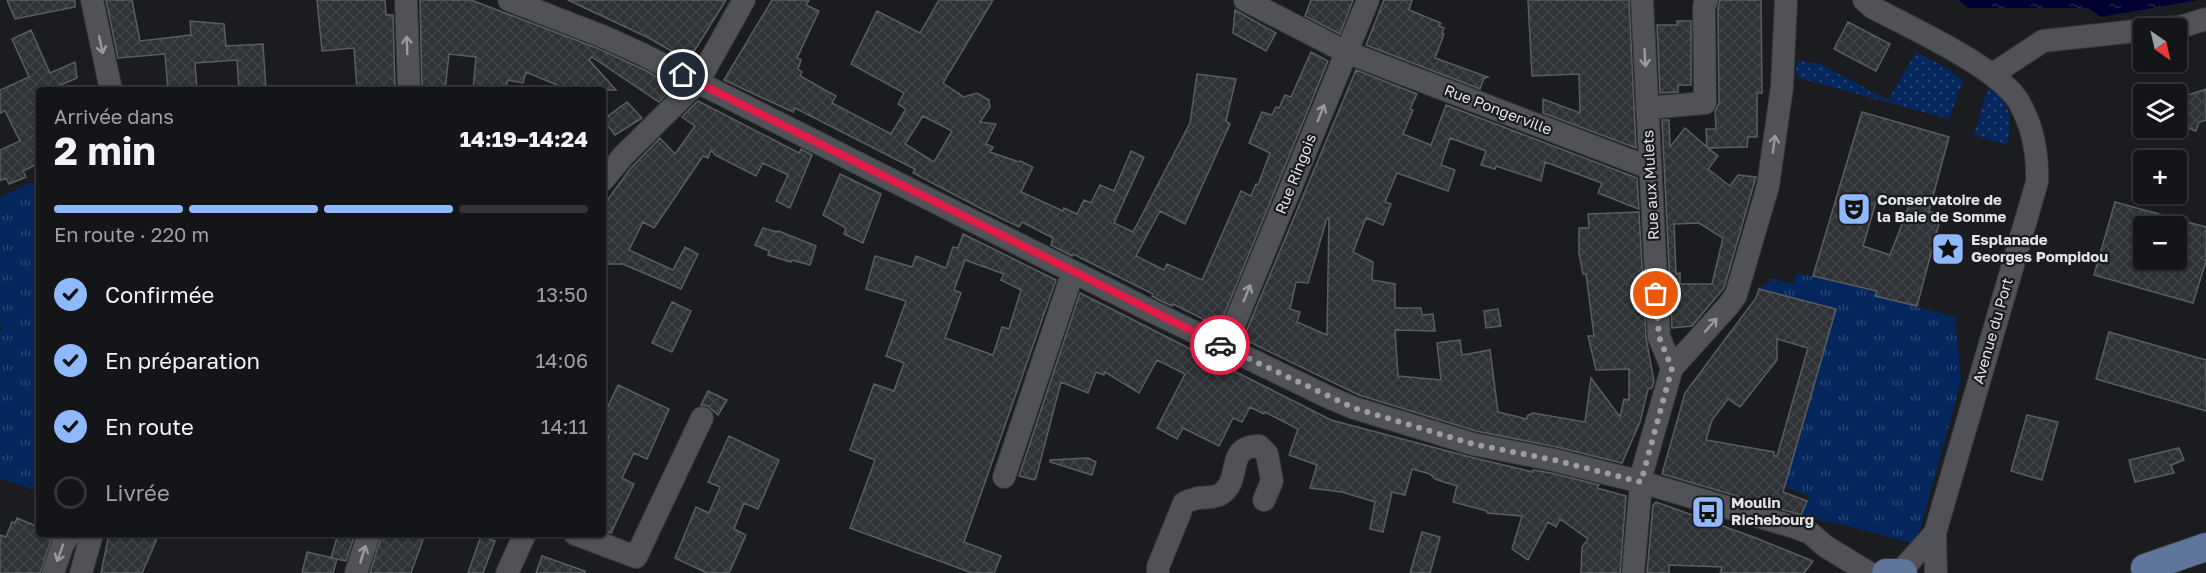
<!DOCTYPE html>
<html lang="fr">
<head>
<meta charset="utf-8">
<style>
	:root { --surface:#141518; --page:#1d1e21; --text:#f1f3f6; --muted:#9d9fa2; --line:#333437; --accent:#8fb8fd }
	body { margin:0; font-family:"Golos Text",sans-serif; background:var(--page); color:var(--text); height:100vh; display:flex; flex-direction:column; font-size:22px; white-space:nowrap }
	* { box-sizing:border-box; margin:0 }
	p { font-size:20px; color:var(--muted) }
	.icon { flex:none; width:33px; height:33px; fill:none; stroke:currentColor; stroke-width:2; stroke-linecap:round; stroke-linejoin:round }
	.map { position:relative; flex:1; overflow:hidden }
	.panel { position:absolute; left:36px; top:87px; width:570px; height:450px; display:flex; flex-direction:column; background:var(--surface); border-radius:6px; box-shadow:0 2px 4px #0004,0 0 0 2px var(--line) }
	.panel>* { flex:none }
	.needle { width:39px; rotate:146deg }
	.buttons { position:absolute; left:2133px; top:18px; display:grid; gap:12px }
	.buttons a { display:grid; place-items:center; width:54px; height:54px; border-radius:6px; background:var(--surface); box-shadow:0 2px 4px #0004,0 0 0 2px var(--line); font-size:30px }
	.pin { position:absolute; display:grid; place-items:center; width:51px; height:51px; color:#fff; margin:-26px; border:3px solid #fff; border-radius:50%; box-shadow:0 2px 6px #0007 }
	.courier { position:absolute; display:grid; place-items:center; width:60px; height:60px; margin:-30px; border:4px solid #e11d48; border-radius:50%; background:#fff; color:#222; box-shadow:0 2px 8px #0007 }
	.overview em { font-style:normal; font-weight:700 }
	.overview div { display:flex; flex-direction:column-reverse }
	.overview { display:flex; align-items:center; justify-content:space-between; height:102px; padding:0 18px }
	h1 { font-size:39px; font-weight:700; line-height:45px }
	.bar { display:grid; grid-template-columns:repeat(4,1fr); gap:9px 6px; align-content:center; height:72px; padding:0 18px }
	.bar i { height:8px; border-radius:4px; background:var(--line) }
	.bar .active { background:var(--accent) }
	.bar p { grid-column:span 4 }
	ol { padding:0 18px; list-style:none }
	li { display:flex; align-items:center; gap:18px; height:66px }
	li p { margin-inline-start:auto }
	li .icon { padding:6px; border-radius:50%; background:var(--accent); color:#111; stroke-width:4 }
	li:last-child { color:var(--muted) }
	li i { width:33px; height:33px; border:3px solid var(--line); border-radius:50% }
	.map>svg:first-child { display:block }
	.grass { fill:url(#grass-dots) }
	.park { fill:url(#park-tufts) }
	.water { fill:url(#water-ripples) }
	.building { fill:url(#building-cross-hatch); stroke:#5a5d62; stroke-width:1.5; fill-rule:evenodd }
	.lines { fill:none; stroke-linecap:round; stroke-linejoin:round }
	.minor-casing { stroke:#353739; stroke-width:24 }
	.major-casing { stroke:#353739; stroke-width:30 }
	.minor { stroke:#505257; stroke-width:22 }
	.major { stroke:#60759b; stroke-width:28 }
	.oneway { stroke:#989a9e }
	.done { stroke:#9b9da0; stroke-width:6; stroke-dasharray:0 10.8 }
	.route { stroke:#e11d48; stroke-width:8 }
	.labels { text-anchor:middle; stroke-width:4.5; stroke-linejoin:round; paint-order:stroke }
	.street-label { font-size:15px; fill:#e1e3e5; stroke:#1a1c20 }
	.poi-label { font-size:15px; font-weight:bold; fill:#e1e3e5; stroke:#1a1c20; text-anchor:start }
</style>
</head>
<body>
<div class="map">
<svg width="2206" height="573" viewBox="0 0 2206 573">
	<defs>
		<pattern id="grass-dots" width="8" height="8" patternUnits="userSpaceOnUse" patternTransform="scale(1.5)"><rect width="8" height="8" fill="#05275e"/><path d="M2 2h.1M6 6h.1" fill="none" stroke="#294675" stroke-width="1.8" stroke-linecap="round"/></pattern>
		<pattern id="park-tufts" width="24" height="20" patternUnits="userSpaceOnUse" patternTransform="scale(1.5)"><rect width="24" height="20" fill="#05275e"/><path d="M3 7l-1-3M5 7V3M7 7l1-3M15 17l-1-3M17 17v-4M19 17l1-3" fill="none" stroke="#294675"/></pattern>
		<pattern id="water-ripples" width="26" height="14" patternUnits="userSpaceOnUse" patternTransform="scale(1.5)"><rect width="26" height="14" fill="#003"/><path d="M2 4q2-2 4 0t4 0M15 11q2-2 4 0t4 0" fill="none" stroke="#252550"/></pattern>
		<pattern id="building-cross-hatch" width="8" height="8" patternUnits="userSpaceOnUse" patternTransform="scale(1.5)"><rect width="8" height="8" fill="#2e3135"/><path d="M0 0l8 8M0 8l8-8" fill="none" stroke="#424548"/></pattern>
	</defs>
	<rect width="100%" height="100%" fill="#1a1c20"/>
	<path class="grass" d="M 1916,52 L 1947,68 L 1963,81 L 1949,119 L 1799,78 L 1796,71 L 1797,60 L 1822,65 L 1888,100 Z
		M 1988,87 C 2011,104 2013,117 2007,145 L 1974,135 Z"/>
	<path class="park" d="M 39,182 L 39,492 L 0,478 L 0,332 L 2,330 L 0,326 L 0,197 L 30,183 Z
		M 1797,273 L 1877,291 L 1876,296 L 1955,317 L 1961,381 L 1916,544 L 1841,524 L 1800,517 L 1810,496 L 1785,487 L 1836,310 L 1759,289 L 1772,279 L 1793,284 Z"/>
	<path class="water" d="M 1959,0 L 2198,0 L 2101,17 L 2088,8 L 1968,8 Z"/>
	<path class="building" d="M 7,0 L 75,0 L 75,7 L 15,19 Z
		M 106,0 L 132,0 L 140,41 L 191,35 L 190,21 L 224,24 L 226,46 L 263,44 L 266,90 L 239,90 L 237,60 L 195,63 L 197,90 L 168,90 L 165,54 L 118,58 Z
		M 317,0 L 385,0 L 386,15 L 393,15 L 395,90 L 357,90 L 354,48 L 322,51 Z
		M 420,0 L 471,0 L 597,48 L 649,72 L 673,87 L 659,102 L 592,57 L 589,60 L 616,90 L 569,90 L 526,72 L 523,83 L 508,80 L 505,90 L 473,90 L 476,57 L 449,54 L 445,90 L 422,90 Z
		M 568,0 L 726,0 L 688,61 L 649,38 Z
		M 772,0 L 809,0 L 806,5 L 819,11 L 797,58 L 801,60 L 798,69 L 802,72 L 800,76 L 836,96 L 832,103 L 891,134 L 906,109 L 898,104 L 904,93 L 851,64 L 877,11 L 920,33 L 939,0 L 993,0 L 943,83 L 964,97 L 977,93 L 989,100 L 990,107 L 980,122 L 996,124 L 986,144 L 993,147 L 990,152 L 1019,162 L 1020,161 L 1033,167 L 1021,192 L 1063,211 L 1064,208 L 1077,214 L 1084,200 L 1091,203 L 1100,185 L 1114,191 L 1131,151 L 1144,157 L 1114,223 L 1133,232 L 1190,123 L 1197,74 L 1236,79 L 1226,121 L 1230,124 L 1185,224 L 1160,211 L 1136,256 L 1164,270 L 1167,264 L 1202,280 L 1241,191 L 1251,196 L 1256,184 L 1258,185 L 1270,153 L 1249,143 L 1262,112 L 1272,115 L 1276,107 L 1279,108 L 1285,95 L 1291,97 L 1311,52 L 1328,61 L 1219,327 L 1173,304 L 1172,306 L 1159,300 L 1152,296 L 1153,294 L 1073,254 L 1072,256 L 1051,245 L 1053,238 L 1022,222 L 1019,227 L 984,210 L 913,173 L 915,169 L 795,108 L 793,112 L 724,80 ZM 923,116 L 952,131 L 934,162 L 905,144 Z
		M 1311,0 L 1353,0 L 1340,34 L 1305,16 Z
		M 1384,0 L 1412,0 L 1409,10 L 1441,23 L 1439,26 L 1444,28 L 1442,33 L 1444,34 L 1435,58 L 1488,77 L 1484,78 L 1480,89 L 1366,45 Z
		M 1528,0 L 1629,0 L 1636,148 L 1543,113 L 1543,99 L 1580,113 L 1579,74 L 1532,76 Z
		M 1720,0 L 1761,0 L 1762,93 L 1757,93 L 1757,137 L 1748,137 L 1747,147 L 1708,148 L 1718,156 L 1708,169 L 1730,186 L 1738,175 L 1756,177 L 1755,180 L 1724,288 L 1692,326 L 1672,328 L 1662,120 L 1669,120 L 1670,147 L 1685,128 L 1707,147 L 1706,129 L 1716,129 L 1715,111 L 1719,103 L 1718,9 ZM 1699,223 L 1723,238 L 1712,284 L 1680,284 L 1680,273 L 1676,274 L 1674,224 Z
		M 1235,10 L 1276,33 L 1266,51 L 1233,33 Z
		M 1677,21 L 1691,21 L 1691,85 L 1678,85 L 1678,92 L 1660,93 L 1657,25 L 1677,25 Z
		M 1848,22 L 1890,44 L 1876,71 L 1834,49 Z
		M 31,30 L 50,73 L 75,62 L 77,78 L 49,90 L 39,90 L 39,163 L 23,171 L 26,177 L 9,184 L 6,178 L 0,181 L 0,150 L 20,141 L 5,111 L 0,113 L 0,90 L 29,77 L 12,39 Z
		M 1356,70 L 1417,94 L 1410,109 L 1413,110 L 1403,134 L 1431,145 L 1446,105 L 1637,178 L 1639,209 L 1598,193 L 1602,183 L 1545,162 L 1541,181 L 1496,166 L 1495,169 L 1481,165 L 1486,151 L 1450,138 L 1441,165 L 1455,170 L 1448,191 L 1397,173 L 1385,202 L 1391,204 L 1383,225 L 1366,218 L 1353,252 L 1373,262 L 1372,280 L 1395,284 L 1395,308 L 1421,308 L 1422,315 L 1433,314 L 1435,331 L 1395,330 L 1398,376 L 1441,380 L 1437,343 L 1460,340 L 1462,355 L 1490,350 L 1498,412 L 1527,419 L 1527,416 L 1533,413 L 1585,422 L 1591,378 L 1620,417 L 1624,399 L 1629,400 L 1629,369 L 1596,370 L 1588,336 L 1594,336 L 1586,274 L 1583,274 L 1579,253 L 1579,228 L 1589,228 L 1588,214 L 1639,212 L 1646,338 L 1654,381 L 1652,388 L 1648,389 L 1640,422 L 1622,463 L 1557,447 L 1476,431 L 1359,395 L 1243,339 ZM 1327,218 L 1329,218 L 1327,335 L 1297,322 L 1300,312 L 1290,309 L 1296,282 L 1308,283 Z
		M 2206,89 L 2206,120 L 2199,122 L 2196,131 L 2185,127 L 2176,130 L 2176,99 Z
		M 698,101 L 799,153 L 801,149 L 812,155 L 790,208 L 776,201 L 788,175 L 763,163 L 756,176 L 715,155 L 711,150 L 708,158 L 703,156 L 654,228 L 643,222 L 629,250 L 673,270 L 685,247 L 698,254 L 681,289 L 623,264 L 603,264 L 603,209 L 606,202 L 630,169 L 660,138 L 675,154 L 695,126 L 682,117 Z
		M 627,102 L 642,118 L 615,135 L 603,120 Z
		M 1862,112 L 1949,137 L 1929,211 L 1941,216 L 1917,306 L 1875,296 L 1877,291 L 1813,276 ZM 1878,195 L 1909,206 L 1890,255 L 1863,246 Z
		M 840,174 L 881,194 L 863,243 L 844,234 L 846,228 L 823,215 Z
		M 2115,202 L 2206,227 L 2206,261 L 2193,303 L 2094,275 ZM 2144,226 L 2176,226 L 2176,260 L 2144,260 Z
		M 763,228 L 777,232 L 778,231 L 816,246 L 810,265 L 792,260 L 791,262 L 768,255 L 769,251 L 755,245 Z
		M 963,234 L 1056,280 L 964,542 L 1001,556 L 994,573 L 972,573 L 850,528 L 875,460 L 850,450 L 874,384 L 894,391 L 904,363 L 886,356 L 906,301 L 866,289 L 875,256 L 912,267 L 916,256 L 946,268 L 953,247 L 958,248 ZM 965,260 L 1004,274 L 1001,280 L 1021,290 L 1009,329 L 1002,327 L 993,355 L 945,338 L 961,293 L 954,290 Z
		M 1759,289 L 1836,309 L 1783,492 L 1807,501 L 1801,515 L 1662,474 L 1685,393 L 1756,298 ZM 1777,339 L 1808,348 L 1777,456 L 1774,456 L 1774,452 L 1706,440 L 1712,420 L 1728,399 L 1740,407 L 1777,360 Z
		M 1080,293 L 1331,420 L 1470,457 L 1533,472 L 1533,470 L 1551,473 L 1599,485 L 1597,488 L 1626,496 L 1620,573 L 1581,573 L 1582,547 L 1588,539 L 1560,519 L 1556,527 L 1548,522 L 1528,560 L 1512,549 L 1522,516 L 1487,513 L 1487,511 L 1453,502 L 1457,486 L 1435,479 L 1430,474 L 1412,469 L 1405,495 L 1392,492 L 1383,532 L 1370,529 L 1375,502 L 1342,492 L 1310,488 L 1317,465 L 1289,455 L 1298,429 L 1265,412 L 1264,414 L 1250,407 L 1242,422 L 1233,418 L 1219,446 L 1183,428 L 1177,439 L 1157,428 L 1185,374 L 1157,360 L 1139,393 L 1105,372 L 1104,375 L 1096,372 L 1088,393 L 1061,382 L 1036,478 L 1034,480 L 1019,476 Z
		M 672,302 L 691,311 L 672,352 L 652,343 Z
		M 1498,309 L 1501,326 L 1486,328 L 1484,311 Z
		M 2109,332 L 2206,360 L 2206,411 L 2096,379 Z
		M 618,385 L 669,409 L 647,459 L 634,453 L 622,478 L 634,484 L 611,533 L 603,530 L 603,450 L 609,436 L 603,433 L 603,417 Z
		M 708,391 L 727,400 L 718,415 L 708,406 L 701,405 Z
		M 2027,415 L 2058,422 L 2042,480 L 2011,471 Z
		M 729,436 L 779,460 L 758,509 L 744,503 L 734,529 L 746,535 L 729,573 L 707,573 L 675,558 L 696,507 L 709,513 L 720,487 L 708,482 Z
		M 2179,448 L 2184,460 L 2171,465 L 2174,473 L 2135,482 L 2129,460 Z
		M 1088,458 L 1096,462 L 1092,475 L 1050,462 L 1050,460 Z
		M 1656,502 L 1756,538 L 1813,561 L 1804,573 L 1720,573 L 1722,567 L 1669,565 L 1669,573 L 1647,573 L 1653,505 Z
		M 17,518 L 38,527 L 36,534 L 53,534 L 40,573 L 0,573 L 0,535 L 6,537 L 12,522 L 15,523 Z
		M 1422,532 L 1440,537 L 1430,573 L 1410,573 Z
		M 109,534 L 159,534 L 142,573 L 101,573 Z
		M 338,534 L 355,534 L 346,561 L 331,558 Z
		M 382,534 L 425,534 L 411,573 L 370,573 Z
		M 481,536 L 495,541 L 483,573 L 468,573 Z
		M 307,552 L 337,559 L 333,573 L 302,573 Z
		M 542,556 L 585,571 L 585,573 L 536,573 Z"/>
	<g class="lines">
		<g class="minor-casing">
			<path id="minor" d="M 92,0 L 111,90
				M 406,0 L 409,90
				M 509,0 L 602,36 L 642,54 L 1153,312 L 1328,397 L 1354,408 L 1473,444 L 1554,460 L 1641,482 L 1794,527 L 1810,533 L 1825,546 L 1869,573
				M 1245,0 L 1346,52 L 1650,168
				M 1642,0 L 1659,337 L 1672,368
				M 1864,0 L 1872,7 C 1910,28 1997,66 2019,102 C 2033,127 2038,154 2037,182 L 1935,533 L 1936,573
				M 2161,28 L 2180,27 L 2206,19
				M 1993,74 L 2043,41 L 2144,30
				M 1647,108 L 1705,103 L 1704,6 L 1707,0
				M 603,180 L 624,155 L 698,82 L 744,0
				M 1225,347 L 1368,0
				M 1004,477 L 1073,272
				M 575,534 L 636,557 L 702,418
				M 1900,572 L 1935,533
				M 53,573 L 63,544 L 70,534
				M 81,573 L 92,534
				M 356,573 L 369,534
				M 507,573 L 525,534
				M 1158,573 L 1158,567 L 1184,503 C 1188,501 1193,499 1198,498 C 1205,497 1215,498 1221,494 C 1243,480 1224,446 1259,446 L 1267,454 L 1272,481 L 1264,500
				M 1633,573 L 1642,473 L 1672,368 L 1729,305 L 1736,295 L 1768,186 L 1782,87 L 1786,0"/>
		</g>
		<g class="major-casing">
			<path id="major" d="M 2145,568 L 2206,547
				M 1886,573 L 1903,573"/>
		</g>
		<use href="#minor" class="minor"/>
		<use href="#major" class="major"/>
	</g>
	<defs><path id="oneway-shaft" d="M-6 0H5M1.5-3L5.5 0L1.5 3" fill="none" stroke-width="1.6" stroke-linecap="round" stroke-linejoin="round" transform="scale(1.5)"/></defs>
	<g class="oneway">
		<use href="#oneway-shaft" transform="translate(101 45) rotate(78)"/>
		<use href="#oneway-shaft" transform="translate(407 45) rotate(-92)"/>
		<use href="#oneway-shaft" transform="translate(1645 58) rotate(87)"/>
		<use href="#oneway-shaft" transform="translate(1321 113) rotate(-68)"/>
		<use href="#oneway-shaft" transform="translate(1774 144) rotate(-82)"/>
		<use href="#oneway-shaft" transform="translate(1247 293) rotate(-68)"/>
		<use href="#oneway-shaft" transform="translate(1711 325) rotate(-48)"/>
		<use href="#oneway-shaft" transform="translate(60 553) rotate(110)"/>
		<use href="#oneway-shaft" transform="translate(363 554) rotate(-73)"/>
	</g>
	<g class="lines">
		<path class="done" d="M 1220,345 L 1354,408 L 1473,444 L 1554,460 L 1641,482 L 1672,368 L 1659,337 L 1656,294"/>
		<path class="route" d="M 683,75 L 1220,345"/>
	</g>
	<defs>
		<g id="theatre-square" transform="scale(1.725)"><rect x="-9" y="-9" width="18" height="18" rx="4" fill="#8fb8fd" stroke="#1a1c20"/><path d="M-5-5.5Q0-4 5-5.5V0Q5 5 0 6Q-5 5-5 0ZM-3.3-2.5H-1v1.5H-3.3ZM1-2.5H3.3v1.5H1ZM-2.8 1Q0 5.5 2.8 1Z" fill="#111"/></g>
		<g id="sight-square" transform="scale(1.725)"><rect x="-9" y="-9" width="18" height="18" rx="4" fill="#8fb8fd" stroke="#1a1c20"/><path d="M0-6L1.8-2.2L6-1.7L2.9 1.2L3.7 5.4L0 3.3L-3.7 5.4L-2.9 1.2L-6-1.7L-1.8-2.2Z" fill="#111"/></g>
		<g id="bus-square" transform="scale(1.725)"><rect x="-9" y="-9" width="18" height="18" rx="4" fill="#8fb8fd" stroke="#1a1c20"/><path d="M-5-6H5V4H4V6H2V4H-2V6H-4V4H-5ZM-3.5-4V0h7V-4ZM-3.5 1.2v1.5H-2V1.2ZM2 1.2v1.5H3.5V1.2Z" fill="#111"/></g>
	</defs>
	<g fill-rule="evenodd">
		<use href="#theatre-square" x="1854" y="209"/>
		<use href="#sight-square" x="1948" y="249"/>
		<use href="#bus-square" x="1708" y="512"/>
	</g>
	<g class="labels">
		<g class="street-label">
			<text transform="translate(1498 110) rotate(21)" y="5">Rue Pongerville</text>
			<text transform="translate(1296 174) rotate(-68)" y="5">Rue Ringois</text>
			<text transform="translate(1651 185) rotate(-93)" y="5">Rue aux Mulets</text>
			<text transform="translate(1993 331) rotate(-74)" y="5">Avenue du Port</text>
		</g>
		<g class="poi-label">
			<text x="1877" y="205">Conservatoire de<tspan x="1877" dy="17">la Baie de Somme</tspan></text>
			<text x="1971" y="245">Esplanade<tspan x="1971" dy="17">Georges Pompidou</tspan></text>
			<text x="1731" y="508">Moulin<tspan x="1731" dy="17">Richebourg</tspan></text>
		</g>
	</g>
</svg>
<div class="buttons">
<a><svg class="needle" viewBox="-14 -14 28 28"><path d="M0-13l5 13h-10z" fill="#e53935"/><path d="M0 13l5-13h-10z" fill="#9d9fa2"/></svg></a>
<a><svg class="icon" aria-label="layers" viewBox="0 0 24 24"><path d="M12 4l9 5-9 5-9-5zM3 14l9 5 9-5"/></svg></a>
<a>+</a>
<a>−</a>
</div>
<div class="pin" style="left:1656px;top:294px;background:#ea580c"><svg class="icon" aria-label="bag" viewBox="0 0 24 24"><path d="M5 8h14l-1 12H6zM9 8a3 3 0 0 1 6 0"/></svg></div>
<div class="pin" style="left:683px;top:75px;background:#1f2937"><svg class="icon" aria-label="home" viewBox="0 0 24 24"><path d="M3 11l9-7 9 7M6 9v11h12V9"/></svg></div>
<div class="courier" style="left:1220px;top:345px"><svg class="icon" aria-label="car" viewBox="0 0 24 24"><path d="M5 17H2v-5l4-1 3-4h7l3 4 3 1v5h-3M9 17h6M6 11h13"/><circle cx="7" cy="17" r="2"/><circle cx="17" cy="17" r="2"/></svg></div>
<section class="panel">
<div class="overview"><div><h1>2 min</h1><p>Arrivée dans</p></div><em>14:19–14:24</em></div>
<div class="bar"><i class="active"></i><i class="active"></i><i class="active"></i><i></i><p>En route · 220 m</p></div>
<ol>
<li><svg class="icon" aria-label="check" viewBox="0 0 24 24"><path d="M5 12l5 5 9-10"/></svg>Confirmée<p>13:50</p></li>
<li><svg class="icon" aria-label="check" viewBox="0 0 24 24"><path d="M5 12l5 5 9-10"/></svg>En préparation<p>14:06</p></li>
<li><svg class="icon" aria-label="check" viewBox="0 0 24 24"><path d="M5 12l5 5 9-10"/></svg>En route<p>14:11</p></li>
<li><i></i>Livrée</li>
</ol>
</section>
</div>
</body>
</html>
